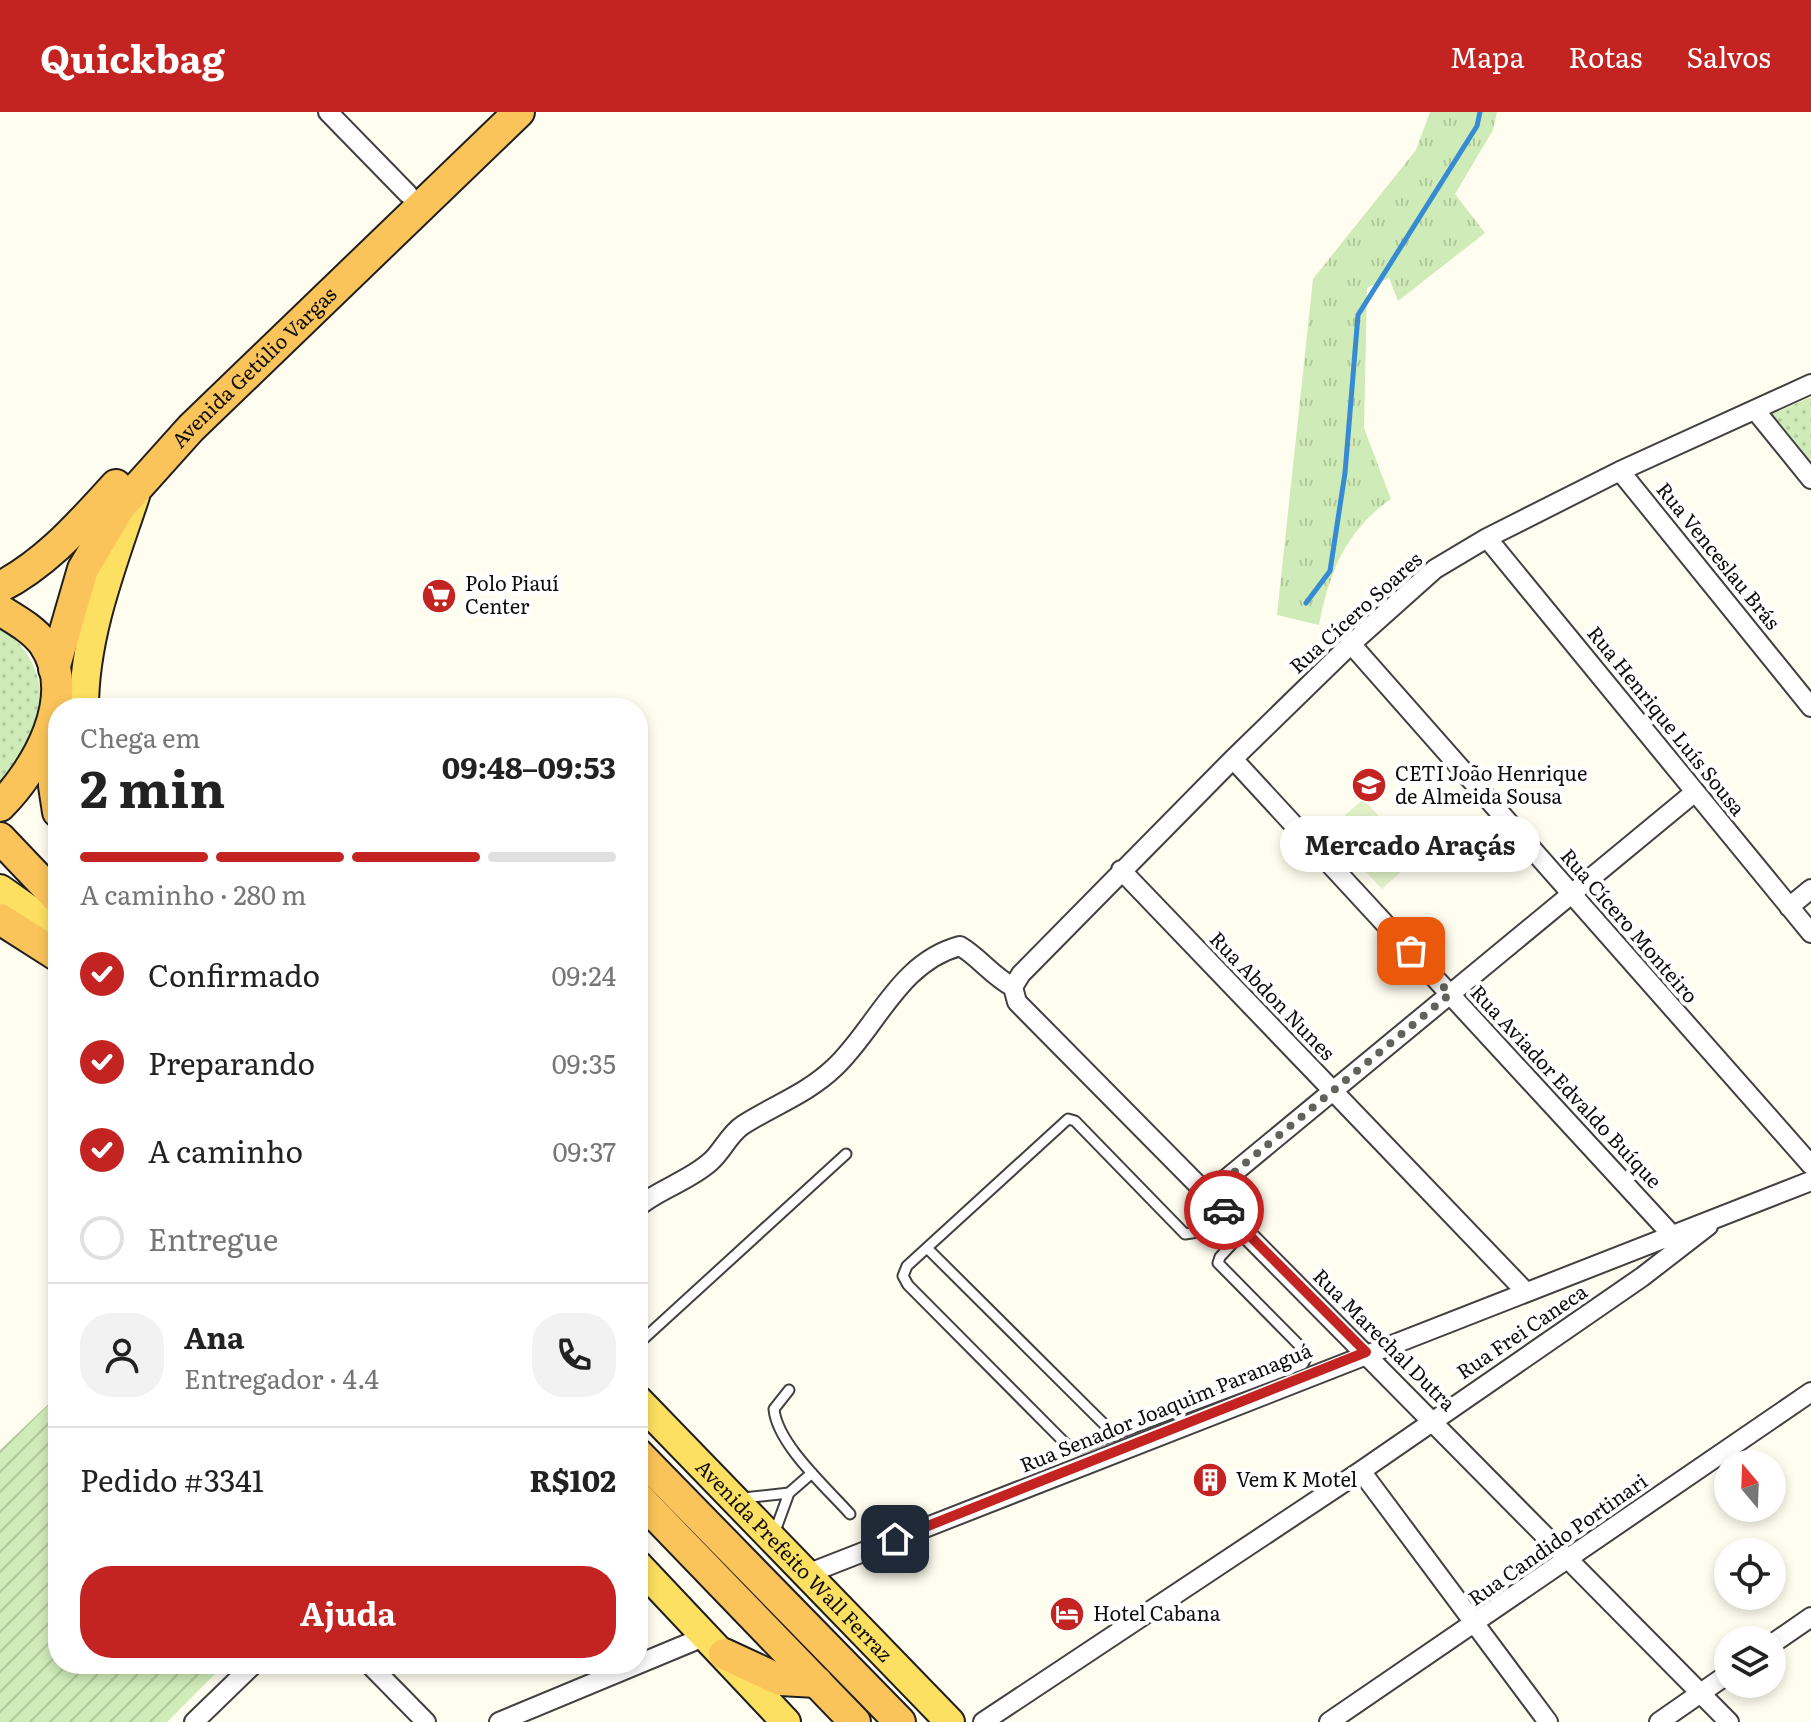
<!DOCTYPE html>
<html lang="pt">
<head>
<meta charset="utf-8">
<style>
	:root { --surface:#fff; --page:#f2f2f2; --text:#222; --muted:#767676; --line:#e0e0e0; --accent:#c32321 }
	body { margin:0; font-family:Literata,serif; background:var(--page); color:var(--text); height:100vh; display:flex; flex-direction:column; font-size:30px; white-space:nowrap }
	* { box-sizing:border-box; margin:0 }
	p { font-size:26px; color:var(--muted) }
	.icon { flex:none; width:44px; height:44px; fill:none; stroke:currentColor; stroke-width:2; stroke-linecap:round; stroke-linejoin:round }
	.map { position:relative; flex:1; overflow:hidden }
	.side { position:absolute; left:48px; top:586px; width:600px; height:976px; display:flex; flex-direction:column; background:var(--surface); border-radius:32px; box-shadow:0 4px 12px #0003 }
	.side>* { flex:none }
	.needle { width:52px; rotate:341deg }
	.buttons { position:absolute; left:1714px; top:1338px; display:grid; gap:16px }
	.buttons a { display:grid; place-items:center; width:72px; height:72px; border-radius:50%; background:var(--surface); box-shadow:0 4px 12px #0003; font-size:40px }
	.pin { position:absolute; display:grid; place-items:center; width:68px; height:68px; color:#fff; margin:-34px; border-radius:16px; box-shadow:0 4px 12px #0006 }
	.courier { position:absolute; display:grid; place-items:center; width:80px; height:80px; margin:-40px; border:6px solid #c32321; border-radius:50%; background:#fff; color:#222; box-shadow:0 2px 10px #0007 }
	.bubble { position:absolute; height:56px; border-radius:28px; background:var(--surface); box-shadow:0 4px 12px #0003; font-size:26px; font-weight:700; line-height:56px; text-align:center }
	.headline em { font-style:normal; font-weight:700 }
	.headline div { display:flex; flex-direction:column-reverse }
	.headline { display:flex; align-items:center; justify-content:space-between; height:136px; padding:0 32px }
	h1 { font-size:52px; font-weight:700; line-height:60px }
	.bar { display:grid; grid-template-columns:repeat(4,1fr); gap:12px 8px; align-content:center; height:96px; padding:0 32px }
	.bar i { height:10px; border-radius:6px; background:var(--line) }
	.bar .selected { background:var(--accent) }
	.bar p { grid-column:span 4 }
	.line { display:flex; align-items:center; gap:20px; padding:0 32px; border-top:2px solid var(--line) }
	.line div { flex:1 }
	.round { display:grid; place-items:center; flex:none; width:84px; height:84px; border-radius:32px; background:var(--page) }
	ol { padding:0 32px; list-style:none }
	li { display:flex; align-items:center; gap:24px; height:88px }
	li p { margin-inline-start:auto }
	li .icon { padding:8px; border-radius:50%; background:var(--accent); color:#fff; stroke-width:4 }
	li:last-child { color:var(--muted) }
	li i { width:44px; height:44px; border:4px solid var(--line); border-radius:50% }
	.action { display:flex; gap:16px; margin-top:auto; padding:16px 32px }
	.action a { flex:1; height:92px; border-radius:32px; background:var(--accent); color:#fff; font-size:32px; font-weight:700; line-height:92px; text-align:center }
	header { display:flex; align-items:center; gap:48px; box-sizing:border-box; height:112px; padding:0 40px; background:var(--accent); color:#fff }
	header strong { font-size:38px }
	nav { display:flex; gap:44px; margin-inline-start:auto; font-size:28px }
	.map>svg:first-child { display:block }
	.grass { fill:url(#grass-tufts) }
	.park { fill:url(#park-dots) }
	.garden { fill:url(#garden-furrows) }
	.pitch { fill:#e1f2c9 }
	.lines { fill:none; stroke-linecap:round; stroke-linejoin:round }
	.stream { stroke:#368bd2; stroke-width:5 }
	.service-casing { stroke:#414141; stroke-width:13 }
	.minor-casing { stroke:#414141; stroke-width:22 }
	.primary-casing { stroke:#1f1f1f; stroke-width:32 }
	.trunk-casing { stroke:#1f1f1f; stroke-width:34 }
	.service { stroke:#fff; stroke-width:9 }
	.minor { stroke:#fff; stroke-width:18 }
	.primary { stroke:#fde061; stroke-width:28 }
	.trunk { stroke:#fbc45a; stroke-width:30 }
	.done { stroke:#62625d; stroke-width:8; stroke-dasharray:0 14.4 }
	.route { stroke:#c32321; stroke-width:10 }
	.labels { text-anchor:middle; stroke-width:8; stroke-linejoin:round; paint-order:stroke }
	.street-label { font-size:20px; fill:#0e0e0e; stroke:#fff }
	.poi-label { font-size:20px; fill:#0e0e0e; stroke:#fff; text-anchor:start }
</style>
</head>
<body>
<header>
<strong>Quickbag</strong>
<nav><a>Mapa</a><a>Rotas</a><a>Salvos</a></nav>
</header>
<div class="map">
<svg width="1811" height="1610" viewBox="0 0 1811 1610">
	<defs>
		<pattern id="grass-tufts" width="24" height="20" patternUnits="userSpaceOnUse" patternTransform="scale(2)"><rect width="24" height="20" fill="#cfebb7"/><path d="M3 7l-1-3M5 7V3M7 7l1-3M15 17l-1-3M17 17v-4M19 17l1-3" fill="none" stroke="#b1c89c"/></pattern>
		<pattern id="park-dots" width="8" height="8" patternUnits="userSpaceOnUse" patternTransform="scale(2)"><rect width="8" height="8" fill="#cfebb7"/><path d="M2 2h.1M6 6h.1" fill="none" stroke="#b1c89c" stroke-width="1.8" stroke-linecap="round"/></pattern>
		<pattern id="garden-furrows" width="10" height="10" patternUnits="userSpaceOnUse" patternTransform="scale(2)"><rect width="10" height="10" fill="#cfebb7"/><path d="M-1 1l2-2M0 10L10 0M9 11l2-2" fill="none" stroke="#b1c89c"/></pattern>
	</defs>
	<rect width="100%" height="100%" fill="#fffdef"/>
	<path class="grass" d="M 1430,0 L 1497,0 L 1493,18 L 1455,82 L 1485,121 L 1398,189 L 1389,166 L 1367,176 L 1364,316 L 1391,387 C 1346,418 1329,461 1319,513 L 1277,503 L 1313,167 L 1416,38 Z"/>
	<path class="park" d="M 1811,285 L 1811,349 L 1772,302 Z
		M 0,514 C 35,538 51,582 35,624 C 28,642 11,660 0,676 Z"/>
	<path class="garden" d="M 58,1283 L 58,1552 L 225,1552 L 167,1610 L 0,1610 L 0,1338 Z"/>
	<path class="pitch" d="M 1363,687 L 1417,745 L 1382,777 L 1328,719 Z"/>
	<g class="lines">
		<path class="stream" d="M 1306,491 L 1330,459 L 1345,361 L 1358,203 L 1477,14 L 1480,0"/>
		<g class="service-casing">
			<path id="service" d="M 1222,1097 L 1198,1120 L 1185,1122 L 1075,1009 L 1068,1007 L 907,1154 L 903,1164 L 908,1173 L 1066,1332 L 1077,1337 L 1303,1252 L 1306,1246 L 1299,1233 L 1218,1151 L 1220,1145 L 1245,1118
				M 927,1136 L 1116,1324
				M 638,1232 L 846,1042
				M 789,1278 L 774,1297 C 777,1332 827,1376 850,1402
				M 743,1386 L 789,1381
				M 774,1422 L 789,1381 L 812,1361"/>
		</g>
		<g class="minor-casing">
			<path id="minor" d="M 328,0 L 408,82
				M 1755,298 L 1811,367
				M 1620,359 L 1811,595
				M 1487,426 L 1811,821
				M 1351,532 L 1811,1053
				M 1233,647 L 1671,1122
				M 1121,758 L 1524,1178
				M 1789,795 L 1811,777
				M 1013,875 L 1017,890 L 1729,1610
				M 1013,875 L 1021,862 L 1233,647 L 1351,532 L 1435,457 L 1487,426 L 1620,359 L 1811,272
				M 1208,1082 L 1695,680
				M 638,1095 C 657,1078 689,1069 710,1050 C 722,1040 729,1022 743,1013 C 774,993 807,982 835,955 C 877,915 899,850 960,834 C 979,845 992,864 1013,875
				M 1361,1359 L 1548,1610
				M 807,1462 L 1811,1069
				M 1772,1532 L 1811,1505
				M 369,1552 L 426,1610
				M 194,1610 L 254,1552
				M 499,1610 L 706,1524
				M 983,1610 L 1361,1359 L 1642,1165 L 1708,1114
				M 1329,1610 L 1811,1280
				M 1659,1610 L 1728,1562"/>
		</g>
		<g class="primary-casing">
			<g id="primary">
				<path d="M 84,596 C 84,523 112,453 135,384"/>
				<path d="M 0,777 L 58,818"/>
				<path id="s1" d="M 638,1288 L 950,1610"/>
				<path d="M 638,1453 L 786,1610"/>
			</g>
		</g>
		<g class="trunk-casing">
			<g id="trunk">
				<path d="M 0,475 C 47,451 81,411 116,373"/>
				<path d="M 0,498 C 16,508 33,517 44,532 C 79,584 37,657 0,694"/>
				<path id="s2" d="M 54,557 L 83,457 L 120,395 L 191,316 L 519,0"/>
				<path d="M 54,622 L 54,674 L 58,700"/>
				<path d="M 0,726 L 58,787"/>
				<path d="M 0,807 L 58,844"/>
				<path d="M 638,1342 L 900,1610"/>
				<path d="M 638,1385 L 855,1610"/>
				<path d="M 724,1542 L 780,1568 L 817,1570"/>
			</g>
		</g>
		<use href="#service" class="service"/>
		<use href="#minor" class="minor"/>
		<use href="#primary" class="primary"/>
		<use href="#trunk" class="trunk"/>
	</g>
	<g class="lines">
		<path class="done" d="M 1224,1098 L 1208,1082 L 1450,882 L 1411,839"/>
		<path class="route" d="M 895,1427 L 1366,1240 L 1224,1098"/>
	</g>
	<defs>
		<g id="supermarket-disc" transform="scale(1.8)"><circle r="9.5" fill="#c32321" stroke="#fff"/><path d="M-6-5.5h2.5l.6 2H6L4.5 2H-2.5L-4.4-4H-6ZM-1.5 3.2a1.3 1.3 0 1 0 .1 0ZM3 3.2a1.3 1.3 0 1 0 .1 0Z" fill="#fff"/></g>
		<g id="school-disc" transform="scale(1.8)"><circle r="9.5" fill="#c32321" stroke="#fff"/><path d="M0-5L7-2L0 1L-7-2ZM-4 1L0 2.5L4 1V4Q0 6-4 4Z" fill="#fff"/></g>
		<g id="building-disc" transform="scale(1.8)"><circle r="9.5" fill="#c32321" stroke="#fff"/><path d="M-4-6H4V6H1V3H-1V6H-4ZM-2.5-4.3h1.7v1.8h-1.7ZM.8-4.3h1.7v1.8H.8ZM-2.5-1h1.7V.8h-1.7ZM.8-1h1.7V.8H.8Z" fill="#fff"/></g>
		<g id="hotel-disc" transform="scale(1.8)"><circle r="9.5" fill="#c32321" stroke="#fff"/><path d="M-6-4.5h1.5V1H6V5H4.5V3h-9V5H-6ZM-4 0a1.8 1.8 0 1 1 3.6 0ZM.5 0V-2.5h3Q6-2.5 6 0Z" fill="#fff"/></g>
	</defs>
	<g fill-rule="evenodd">
		<use href="#supermarket-disc" x="439" y="484"/>
		<use href="#school-disc" x="1369" y="673"/>
		<use href="#building-disc" x="1210" y="1368"/>
		<use href="#hotel-disc" x="1067" y="1502"/>
	</g>
	<g class="labels">
		<g class="street-label">
			<text dy="7" stroke="none"><textPath href="#s2" startOffset="370">Avenida Getúlio Vargas</textPath></text>
			<text transform="translate(1718 444) rotate(51)" y="7">Rua Venceslau Brás</text>
			<text transform="translate(1356 501) rotate(-42)" y="7">Rua Cícero Soares</text>
			<text transform="translate(1666 609) rotate(51)" y="7">Rua Henrique Luís Sousa</text>
			<text transform="translate(1629 814) rotate(49)" y="7">Rua Cícero Monteiro</text>
			<text transform="translate(1272 884) rotate(46)" y="7">Rua Abdon Nunes</text>
			<text transform="translate(1566 975) rotate(47)" y="7">Rua Aviador Edvaldo Buíque</text>
			<text transform="translate(1522 1220) rotate(-34)" y="7">Rua Frei Caneca</text>
			<text transform="translate(1384 1228) rotate(45)" y="7">Rua Marechal Dutra</text>
			<text transform="translate(1166 1296) rotate(-22)" y="7">Rua Senador Joaquim Paranaguá</text>
			<text transform="translate(1558 1428) rotate(-35)" y="7">Rua Candido Portinari</text>
			<text dy="7" stroke="none"><textPath href="#s1" startOffset="224">Avenida Prefeito Wall Ferraz</textPath></text>
		</g>
		<g class="poi-label">
			<text x="465" y="479">Polo Piauí<tspan x="465" dy="23">Center</tspan></text>
			<text x="1395" y="669">CETI João Henrique<tspan x="1395" dy="23">de Almeida Sousa</tspan></text>
			<text x="1236" y="1375">Vem K Motel</text>
			<text x="1093" y="1509">Hotel Cabana</text>
		</g>
	</g>
</svg>
<div class="buttons">
<a><svg class="needle" viewBox="-14 -14 28 28"><path d="M0-13l5 13h-10z" fill="#e53935"/><path d="M0 13l5-13h-10z" fill="#767676"/></svg></a>
<a><svg class="icon" aria-label="locate" viewBox="0 0 24 24"><circle cx="12" cy="12" r="6"/><path d="M12 2v4M12 18v4M2 12h4M18 12h4"/></svg></a>
<a><svg class="icon" aria-label="layers" viewBox="0 0 24 24"><path d="M12 4l9 5-9 5-9-5zM3 14l9 5 9-5"/></svg></a>
</div>
<div class="pin" style="left:1411px;top:839px;background:#ea580c"><svg class="icon" aria-label="bag" viewBox="0 0 24 24"><path d="M5 8h14l-1 12H6zM9 8a3 3 0 0 1 6 0"/></svg></div>
<div class="pin" style="left:895px;top:1427px;background:#1f2937"><svg class="icon" aria-label="home" viewBox="0 0 24 24"><path d="M3 11l9-7 9 7M6 9v11h12V9"/></svg></div>
<div class="courier" style="left:1224px;top:1098px"><svg class="icon" aria-label="car" viewBox="0 0 24 24"><path d="M5 17H2v-5l4-1 3-4h7l3 4 3 1v5h-3M9 17h6M6 11h13"/><circle cx="7" cy="17" r="2"/><circle cx="17" cy="17" r="2"/></svg></div>
<div class="bubble" style="left:1280px;top:704px;width:260px">Mercado Araçás</div>
<section class="side">
<div class="headline"><div><h1>2 min</h1><p>Chega em</p></div><em>09:48–09:53</em></div>
<div class="bar"><i class="selected"></i><i class="selected"></i><i class="selected"></i><i></i><p>A caminho · 280 m</p></div>
<ol>
<li><svg class="icon" aria-label="check" viewBox="0 0 24 24"><path d="M5 12l5 5 9-10"/></svg>Confirmado<p>09:24</p></li>
<li><svg class="icon" aria-label="check" viewBox="0 0 24 24"><path d="M5 12l5 5 9-10"/></svg>Preparando<p>09:35</p></li>
<li><svg class="icon" aria-label="check" viewBox="0 0 24 24"><path d="M5 12l5 5 9-10"/></svg>A caminho<p>09:37</p></li>
<li><i></i>Entregue</li>
</ol>
<div class="line" style="height:144px"><a class="round"><svg class="icon" aria-label="person" viewBox="0 0 24 24"><circle cx="12" cy="8" r="4"/><path d="M4 21q1-7 8-7t8 7"/></svg></a><div><b>Ana</b><p>Entregador · 4.4</p></div><a class="round"><svg class="icon" aria-label="phone" viewBox="0 0 24 24"><path d="M5 4h4l2 5-3 2q2 4 5 5l2-3 5 2v4C11 20 4 13 5 4z"/></svg></a></div>
<div class="line" style="height:104px"><div>Pedido #3341</div><b>R$102</b></div>
<div class="action"><a>Ajuda</a></div>
</section>
</div>
</body>
</html>
